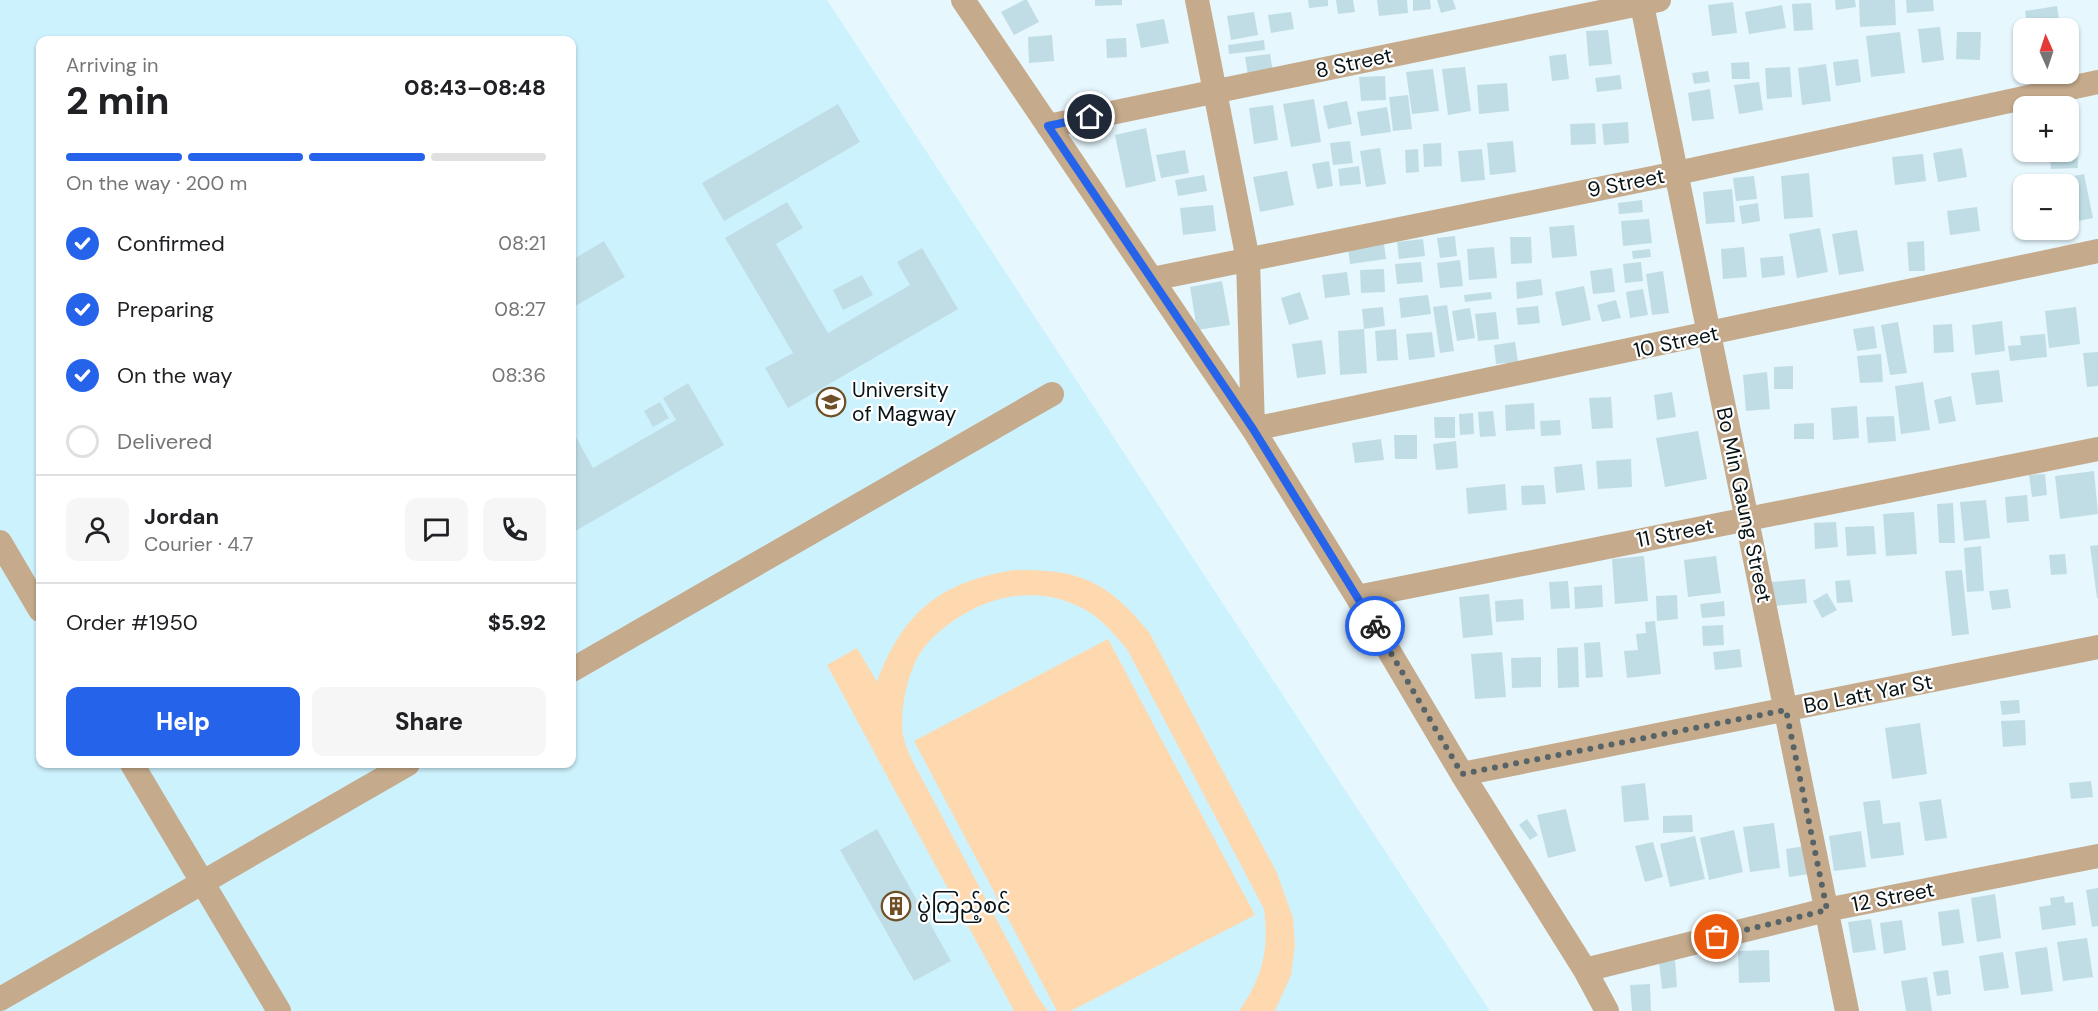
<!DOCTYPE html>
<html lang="en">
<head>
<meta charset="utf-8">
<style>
	:root { --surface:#fff; --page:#f6f6f6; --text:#202124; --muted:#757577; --line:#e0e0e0; --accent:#2563eb }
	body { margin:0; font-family:"DM Sans","Noto Sans Myanmar",sans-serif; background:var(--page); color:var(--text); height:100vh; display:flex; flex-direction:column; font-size:22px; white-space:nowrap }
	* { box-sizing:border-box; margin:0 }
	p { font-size:20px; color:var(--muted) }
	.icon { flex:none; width:33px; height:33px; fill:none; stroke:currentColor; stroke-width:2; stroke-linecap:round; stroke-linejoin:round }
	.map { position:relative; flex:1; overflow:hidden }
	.details { position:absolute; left:36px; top:36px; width:540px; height:732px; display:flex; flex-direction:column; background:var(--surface); border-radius:12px; box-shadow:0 2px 4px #0004 }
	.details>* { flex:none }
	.needle { width:39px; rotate:357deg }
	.fabs { position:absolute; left:2013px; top:18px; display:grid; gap:12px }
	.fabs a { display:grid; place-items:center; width:66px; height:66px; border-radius:12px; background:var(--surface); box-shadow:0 2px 4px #0004; font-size:30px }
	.pin { position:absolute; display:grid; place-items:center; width:51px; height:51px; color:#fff; margin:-26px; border:3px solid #fff; border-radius:50%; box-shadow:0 2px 6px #0007 }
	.courier { position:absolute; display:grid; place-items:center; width:60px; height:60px; margin:-30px; border:4px solid #2563eb; border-radius:50%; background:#fff; color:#222; box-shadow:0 2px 8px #0007 }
	.head em { font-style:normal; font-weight:800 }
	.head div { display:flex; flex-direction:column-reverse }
	.head { display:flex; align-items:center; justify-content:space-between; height:102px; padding:0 30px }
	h1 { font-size:39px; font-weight:800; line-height:45px }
	.bar { display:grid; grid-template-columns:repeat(4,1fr); gap:9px 6px; align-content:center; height:72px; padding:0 30px }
	.bar i { height:8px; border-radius:4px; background:var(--line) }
	.bar .current { background:var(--accent) }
	.bar p { grid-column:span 4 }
	.line { display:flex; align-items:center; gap:15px; padding:0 30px; border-top:2px solid var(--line) }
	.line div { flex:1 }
	.round { display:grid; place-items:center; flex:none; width:63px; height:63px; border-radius:12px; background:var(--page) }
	ol { padding:0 30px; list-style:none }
	li { display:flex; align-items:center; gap:18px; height:66px }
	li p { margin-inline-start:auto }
	li .icon { padding:6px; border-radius:50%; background:var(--accent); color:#fff; stroke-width:4 }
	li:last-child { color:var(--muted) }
	li i { width:33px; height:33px; border:3px solid var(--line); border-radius:50% }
	.primary-button { display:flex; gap:12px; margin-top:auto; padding:12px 30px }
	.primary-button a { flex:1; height:69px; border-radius:12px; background:var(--accent); color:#fff; font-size:24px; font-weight:800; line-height:69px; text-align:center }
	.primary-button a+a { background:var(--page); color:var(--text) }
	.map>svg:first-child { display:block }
	.built { fill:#ccf2fe; fill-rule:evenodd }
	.green { fill:#fed9b0 }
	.building { fill:#c0dde6 }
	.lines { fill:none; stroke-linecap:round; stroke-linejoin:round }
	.street { stroke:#c5aa8b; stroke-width:24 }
	.done { stroke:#566367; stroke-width:6; stroke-dasharray:0 10.8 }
	.route { stroke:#2563eb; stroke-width:8 }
	.labels { text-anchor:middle; stroke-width:4.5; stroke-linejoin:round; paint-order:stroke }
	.street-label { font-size:21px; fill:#081316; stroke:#fff }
	.poi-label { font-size:21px; fill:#081316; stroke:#fff; text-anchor:start }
</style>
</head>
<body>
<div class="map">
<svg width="2098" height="1011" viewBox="0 0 2098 1011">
	<rect width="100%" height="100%" fill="#e6f7fd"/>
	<path class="built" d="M 0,0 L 827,0 L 1490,1011 L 0,1011 ZM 40,40 L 572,40 L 572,764 L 40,764 Z"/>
	<path class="green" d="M 1014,570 C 1080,569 1107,581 1149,632 L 1277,873 L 1293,918 L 1295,945 L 1291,975 L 1275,1011 L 1239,1011 C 1263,977 1269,949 1264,909 L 1127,649 C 1114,634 1102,619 1084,609 C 1030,579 966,601 927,644 C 909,663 899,709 903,735 C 904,742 908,749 910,756 L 1037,996 L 1048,1011 L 1014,1011 L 827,665 L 857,648 L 877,682 C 903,612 940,582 1014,570 Z
		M 1108,639 L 1255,915 L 1071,1011 L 1057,1011 L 914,741 Z"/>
	<path class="building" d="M 1024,0 L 1027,0 L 1039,22 L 1014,35 L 1001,12 Z
		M 1095,0 L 1122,0 L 1122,5 L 1095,6 Z
		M 1308,0 L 1328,0 L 1328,6 L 1309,8 Z
		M 1336,0 L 1353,0 L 1355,12 L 1338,14 Z
		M 1377,0 L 1407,0 L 1408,13 L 1379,16 Z
		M 1413,0 L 1430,0 L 1431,9 L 1413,11 Z
		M 1437,0 L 1453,0 L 1456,9 L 1441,13 Z
		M 1835,0 L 1855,0 L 1856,7 L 1836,10 Z
		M 1859,0 L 1895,0 L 1896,25 L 1860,27 Z
		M 1906,0 L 1933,0 L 1934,11 L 1907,13 Z
		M 1733,2 L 1737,33 L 1712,36 L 1708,5 Z
		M 1811,3 L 1813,30 L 1794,31 L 1792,4 Z
		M 1782,5 L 1786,28 L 1749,34 L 1745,12 Z
		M 2057,6 L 2059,21 L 2027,25 L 2025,11 Z
		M 1254,12 L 1258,35 L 1231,40 L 1227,16 Z
		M 1291,12 L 1294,29 L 1271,33 L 1268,15 Z
		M 1164,19 L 1169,43 L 1141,48 L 1136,24 Z
		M 1940,27 L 1944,60 L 1922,63 L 1918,29 Z
		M 1608,30 L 1612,64 L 1589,66 L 1586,31 Z
		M 1900,32 L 1905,73 L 1871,77 L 1866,36 Z
		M 1957,32 L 1981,32 L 1980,60 L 1956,59 Z
		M 1052,35 L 1054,61 L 1029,63 L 1028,37 Z
		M 1126,38 L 1127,57 L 1107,58 L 1106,39 Z
		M 1264,40 L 1265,50 L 1229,54 L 1228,45 Z
		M 1270,54 L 1273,72 L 1248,75 L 1245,57 Z
		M 1566,54 L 1569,79 L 1552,81 L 1549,56 Z
		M 1858,59 L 1861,82 L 1836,86 L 1833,62 Z
		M 1749,62 L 1750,79 L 1732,79 L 1731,63 Z
		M 1826,64 L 1831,101 L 1802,105 L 1798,68 Z
		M 1465,67 L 1471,111 L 1448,115 L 1442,69 Z
		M 1790,67 L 1792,97 L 1767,99 L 1765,68 Z
		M 1433,69 L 1439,111 L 1412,114 L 1406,72 Z
		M 1708,71 L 1710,82 L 1694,84 L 1692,73 Z
		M 1620,75 L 1622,89 L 1597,92 L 1595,78 Z
		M 1385,76 L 1386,100 L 1361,101 L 1359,77 Z
		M 1759,82 L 1763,110 L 1739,114 L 1734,85 Z
		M 1507,83 L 1509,111 L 1479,114 L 1477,85 Z
		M 1710,89 L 1714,119 L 1692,121 L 1688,93 Z
		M 1408,95 L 1412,129 L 1393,131 L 1389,97 Z
		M 1314,99 L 1321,142 L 1291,147 L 1283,104 Z
		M 1347,101 L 1352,124 L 1328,129 L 1323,106 Z
		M 838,104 L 860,142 L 724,221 L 702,183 Z
		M 1273,105 L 1278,140 L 1254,144 L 1249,108 Z
		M 1387,107 L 1391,132 L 1361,136 L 1357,112 Z
		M 1628,122 L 1629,143 L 1604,145 L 1602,124 Z
		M 1595,123 L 1596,144 L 1571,145 L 1570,124 Z
		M 2068,127 L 2076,127 L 2078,168 L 2051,169 L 2049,152 L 2068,152 Z
		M 1146,128 L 1156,181 L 1126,188 L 1115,135 Z
		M 1350,141 L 1353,163 L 1333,165 L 1330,143 Z
		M 1513,141 L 1516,172 L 1490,175 L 1487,143 Z
		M 1441,143 L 1442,166 L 1424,167 L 1423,144 Z
		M 1380,148 L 1386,184 L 1366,187 L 1360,151 Z
		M 1962,148 L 1967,177 L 1938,182 L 1933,153 Z
		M 1418,149 L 1419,172 L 1406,173 L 1405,150 Z
		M 1482,149 L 1485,180 L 1461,182 L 1458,151 Z
		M 1185,150 L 1189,173 L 1161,178 L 1156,155 Z
		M 1923,154 L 1926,181 L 1895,185 L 1892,157 Z
		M 1329,161 L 1333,186 L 1317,189 L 1312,164 Z
		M 1359,166 L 1361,184 L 1340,186 L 1338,169 Z
		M 1287,171 L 1294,205 L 1260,212 L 1253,177 Z
		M 1809,173 L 1813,217 L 1784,219 L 1781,176 Z
		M 2084,174 L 2093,218 L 2068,223 L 2068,184 L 2052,184 L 2052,180 Z
		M 1204,175 L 1207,191 L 1178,196 L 1175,180 Z
		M 1754,176 L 1757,199 L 1736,201 L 1733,178 Z
		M 1732,189 L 1735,222 L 1706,224 L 1703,192 Z
		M 1642,200 L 1643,212 L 1619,214 L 1618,203 Z
		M 787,202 L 803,228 L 776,244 L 828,333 L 910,285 L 897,262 L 922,248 L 958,309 L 788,408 L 765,368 L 793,353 L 725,238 Z
		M 1758,203 L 1760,221 L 1742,224 L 1739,206 Z
		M 1213,205 L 1216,231 L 1183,235 L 1180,208 Z
		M 1977,207 L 1980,231 L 1950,235 L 1947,211 Z
		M 1649,219 L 1652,243 L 1623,246 L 1621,221 Z
		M 1574,225 L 1577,256 L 1552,258 L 1549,227 Z
		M 1820,228 L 1828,272 L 1797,278 L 1789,234 Z
		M 1857,230 L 1864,271 L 1839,275 L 1832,234 Z
		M 1455,236 L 1457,256 L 1440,258 L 1437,238 Z
		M 1510,237 L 1531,237 L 1532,263 L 1511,264 Z
		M 1423,239 L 1425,256 L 1399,259 L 1397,242 Z
		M 604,241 L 625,277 L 572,308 L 572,260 Z
		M 1924,241 L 1925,271 L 1909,271 L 1907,242 Z
		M 1384,244 L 1386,259 L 1350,264 L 1348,248 Z
		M 1494,247 L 1497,278 L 1469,280 L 1467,249 Z
		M 1744,247 L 1747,277 L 1723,279 L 1721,249 Z
		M 1650,249 L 1651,257 L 1633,259 L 1632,251 Z
		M 1783,256 L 1785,275 L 1762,278 L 1760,258 Z
		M 1460,260 L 1463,286 L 1440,288 L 1437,263 Z
		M 1421,262 L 1423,282 L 1397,284 L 1395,264 Z
		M 1641,262 L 1643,281 L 1625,283 L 1623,264 Z
		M 1612,268 L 1615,292 L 1593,294 L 1590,271 Z
		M 1384,269 L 1385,292 L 1361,293 L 1360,270 Z
		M 1663,271 L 1669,313 L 1652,315 L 1646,274 Z
		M 1347,272 L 1350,295 L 1325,298 L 1322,275 Z
		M 862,275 L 873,295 L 843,310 L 833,290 Z
		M 1541,279 L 1543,295 L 1517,299 L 1516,282 Z
		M 1222,281 L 1230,325 L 1197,330 L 1190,287 Z
		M 1584,286 L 1591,320 L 1562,326 L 1555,292 Z
		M 1643,289 L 1648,315 L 1630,318 L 1626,292 Z
		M 1300,292 L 1309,319 L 1289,325 L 1281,298 Z
		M 1491,292 L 1492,299 L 1465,302 L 1464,295 Z
		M 1428,295 L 1431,314 L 1401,318 L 1399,298 Z
		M 1616,300 L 1621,318 L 1602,322 L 1597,305 Z
		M 1447,305 L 1454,351 L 1440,353 L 1433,307 Z
		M 1538,306 L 1540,323 L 1518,325 L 1516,308 Z
		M 1383,307 L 1385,326 L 1364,329 L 1362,309 Z
		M 2076,307 L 2080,344 L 2049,348 L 2045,311 Z
		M 1470,308 L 1475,338 L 1457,341 L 1452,311 Z
		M 1496,312 L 1499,339 L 1478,341 L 1475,314 Z
		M 2002,321 L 2005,351 L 1975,355 L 1972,325 Z
		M 1898,322 L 1907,373 L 1890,375 L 1881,325 Z
		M 1952,324 L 1954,352 L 1934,353 L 1933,325 Z
		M 1874,326 L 1877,348 L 1857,351 L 1853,329 Z
		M 1364,329 L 1367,373 L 1340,375 L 1338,331 Z
		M 1396,329 L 1398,360 L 1377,361 L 1375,331 Z
		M 1432,332 L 1435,357 L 1409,360 L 1406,334 Z
		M 2045,334 L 2047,357 L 2010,361 L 2008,346 L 2021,345 L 2020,336 Z
		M 1322,340 L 1326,374 L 1297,378 L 1292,344 Z
		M 1515,342 L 1518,362 L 1496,364 L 1494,345 Z
		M 2098,352 L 2098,386 L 2087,387 L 2083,353 Z
		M 1881,354 L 1883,382 L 1860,383 L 1857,356 Z
		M 1793,366 L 1793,389 L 1774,389 L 1774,367 Z
		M 1999,370 L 2003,402 L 1976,405 L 1971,373 Z
		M 1767,372 L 1770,409 L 1746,411 L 1743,375 Z
		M 1923,382 L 1930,430 L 1901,434 L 1895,386 Z
		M 688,383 L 724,445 L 572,533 L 572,430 L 593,468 L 676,420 L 663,398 Z
		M 1672,392 L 1676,417 L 1657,420 L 1654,395 Z
		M 1951,396 L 1956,421 L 1939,424 L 1934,400 Z
		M 1611,397 L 1613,428 L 1592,429 L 1589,398 Z
		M 660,402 L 669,418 L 653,427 L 644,411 Z
		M 1534,403 L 1535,429 L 1506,431 L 1505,405 Z
		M 1857,406 L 1859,438 L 1833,440 L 1831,408 Z
		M 1493,411 L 1496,436 L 1480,437 L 1478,412 Z
		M 1473,413 L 1474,434 L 1460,435 L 1459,414 Z
		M 1894,416 L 1896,441 L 1868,443 L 1866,417 Z
		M 1434,417 L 1455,417 L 1455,438 L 1435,438 Z
		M 1560,420 L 1561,435 L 1541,436 L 1540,421 Z
		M 1814,423 L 1814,439 L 1794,439 L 1794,424 Z
		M 1698,431 L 1707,479 L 1665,487 L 1656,438 Z
		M 1394,435 L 1417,435 L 1417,459 L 1395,459 Z
		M 1381,439 L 1384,460 L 1355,463 L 1352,443 Z
		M 1456,441 L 1458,468 L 1436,470 L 1433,444 Z
		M 1631,459 L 1632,487 L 1598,489 L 1596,461 Z
		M 1582,464 L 1585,490 L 1556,493 L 1554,467 Z
		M 2094,471 L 2098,514 L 2060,519 L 2055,476 Z
		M 2045,474 L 2047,495 L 2032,497 L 2029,475 Z
		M 1505,484 L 1507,510 L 1468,514 L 1466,488 Z
		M 1544,485 L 1546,504 L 1522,505 L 1521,486 Z
		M 2027,495 L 2029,521 L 2007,523 L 2005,497 Z
		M 1986,500 L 1990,538 L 1964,541 L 1960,502 Z
		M 1953,503 L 1955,543 L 1939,543 L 1937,504 Z
		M 1914,512 L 1917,554 L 1886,556 L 1883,514 Z
		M 1836,522 L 1838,547 L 1815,549 L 1814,523 Z
		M 1874,526 L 1876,554 L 1847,556 L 1845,527 Z
		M 2098,545 L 2098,598 L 2097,598 L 2090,546 Z
		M 1981,546 L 1984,591 L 1967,592 L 1964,548 Z
		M 2065,554 L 2067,574 L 2051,575 L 2049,555 Z
		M 1644,556 L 1648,601 L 1615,604 L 1612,559 Z
		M 1716,556 L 1721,593 L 1688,597 L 1684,560 Z
		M 1962,570 L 1969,634 L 1952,636 L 1945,571 Z
		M 1805,579 L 1807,603 L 1773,606 L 1771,582 Z
		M 1850,580 L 1853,602 L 1837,603 L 1835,581 Z
		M 1568,581 L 1570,608 L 1551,609 L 1549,582 Z
		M 1602,585 L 1603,607 L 1575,609 L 1574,587 Z
		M 2008,589 L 2011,608 L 1992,610 L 1989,591 Z
		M 1827,593 L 1837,610 L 1822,618 L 1813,601 Z
		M 1489,594 L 1493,635 L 1463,638 L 1459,597 Z
		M 1677,595 L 1678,619 L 1657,621 L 1656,596 Z
		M 1523,599 L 1524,620 L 1496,622 L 1495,601 Z
		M 1724,601 L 1725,616 L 1702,618 L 1700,604 Z
		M 1655,621 L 1661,674 L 1627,678 L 1624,651 L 1638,650 L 1636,634 L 1646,633 L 1645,622 Z
		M 1723,625 L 1724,645 L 1703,646 L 1702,626 Z
		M 1600,642 L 1603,677 L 1586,678 L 1584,643 Z
		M 1578,647 L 1579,687 L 1558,688 L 1557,648 Z
		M 1740,649 L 1742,667 L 1715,670 L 1713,652 Z
		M 1502,652 L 1506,697 L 1475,699 L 1471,654 Z
		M 1541,657 L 1541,687 L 1512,688 L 1511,658 Z
		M 2019,700 L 2020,713 L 2002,715 L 2000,701 Z
		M 2025,720 L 2026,745 L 2003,747 L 2001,721 Z
		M 1920,723 L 1927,774 L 1892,779 L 1885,728 Z
		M 2091,781 L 2093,797 L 2071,799 L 2069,783 Z
		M 1645,783 L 1649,820 L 1624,822 L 1621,786 Z
		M 1941,799 L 1947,838 L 1925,841 L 1919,802 Z
		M 1880,800 L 1883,824 L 1900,822 L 1904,855 L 1871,859 L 1863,802 Z
		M 1566,809 L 1576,851 L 1548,858 L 1537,815 Z
		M 1692,815 L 1693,832 L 1663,833 L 1663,816 Z
		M 1527,819 L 1538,835 L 1530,840 L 1519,825 Z
		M 1774,823 L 1780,868 L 1750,872 L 1743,827 Z
		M 877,829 L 951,961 L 914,981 L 840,850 Z
		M 1734,830 L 1743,872 L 1709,880 L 1700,838 Z
		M 1861,831 L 1866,867 L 1834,871 L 1829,836 Z
		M 1695,836 L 1705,879 L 1670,887 L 1660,844 Z
		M 1653,842 L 1663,877 L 1645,882 L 1635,846 Z
		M 1805,846 L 1809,874 L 1789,877 L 1786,849 Z
		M 2098,888 L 2098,926 L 2092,927 L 2086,890 Z
		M 1995,894 L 2001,938 L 1977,942 L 1971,898 Z
		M 2064,896 L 2065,903 L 2073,902 L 2076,925 L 2042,930 L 2039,907 L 2051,905 L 2050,898 Z
		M 1959,909 L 1964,943 L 1942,946 L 1938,912 Z
		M 1871,919 L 1876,950 L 1853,953 L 1848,922 Z
		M 1902,920 L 1906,950 L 1884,954 L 1880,923 Z
		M 2087,938 L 2093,977 L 2063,981 L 2057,942 Z
		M 2047,947 L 2053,991 L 2021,995 L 2015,952 Z
		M 1769,950 L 1770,982 L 1739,983 L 1738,951 Z
		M 2003,952 L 2009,988 L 1984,991 L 1979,956 Z
		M 1675,959 L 1677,987 L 1662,989 L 1659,961 Z
		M 1948,970 L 1951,994 L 1937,996 L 1933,972 Z
		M 1927,977 L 1932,1011 L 1906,1011 L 1901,981 Z
		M 1650,984 L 1651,1011 L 1632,1011 L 1630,985 Z"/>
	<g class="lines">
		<path class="street" d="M 963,0 L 1253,429 L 2098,251
			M 1197,0 L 1248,260 L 1253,429 L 1357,597 L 1462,774 L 1585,970 L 1607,1011
			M 1641,0 L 1847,1011
			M 1048,126 L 1659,0
			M 1152,279 L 1677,173 L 2098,82
			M 0,542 L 40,610
			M 1357,597 L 2098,449
			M 572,670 L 1052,394
			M 132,764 L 279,1011
			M 1462,774 L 2098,647
			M 1585,970 L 1826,910 L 2098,856
			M 0,999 L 408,764"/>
	</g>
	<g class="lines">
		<path class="done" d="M 1375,626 L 1462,774 L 1786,710 L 1827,910 L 1717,937"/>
		<path class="route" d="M 1090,117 L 1048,126 L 1253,429 L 1375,626"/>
	</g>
	<defs>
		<g id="university-ring" transform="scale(1.5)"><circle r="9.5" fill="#fff" stroke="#6f4f25" stroke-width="1.5"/><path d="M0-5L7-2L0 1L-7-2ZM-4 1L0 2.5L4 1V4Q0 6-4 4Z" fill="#6f4f25"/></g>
		<g id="building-ring" transform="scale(1.5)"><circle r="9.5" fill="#fff" stroke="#6f4f25" stroke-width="1.5"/><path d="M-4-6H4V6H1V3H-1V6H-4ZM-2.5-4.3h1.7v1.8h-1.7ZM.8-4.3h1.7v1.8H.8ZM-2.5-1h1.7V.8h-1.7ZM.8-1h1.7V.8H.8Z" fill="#6f4f25"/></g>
	</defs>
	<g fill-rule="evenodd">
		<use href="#university-ring" x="831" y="402"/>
		<use href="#building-ring" x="896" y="906"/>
	</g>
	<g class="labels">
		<g class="street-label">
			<text transform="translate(1354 63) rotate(-12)" y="7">8 Street</text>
			<text transform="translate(1626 183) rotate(-11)" y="7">9 Street</text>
			<text transform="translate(1676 342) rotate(-12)" y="7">10 Street</text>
			<text transform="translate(1744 505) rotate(78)" y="7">Bo Min Gaung Street</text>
			<text transform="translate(1675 533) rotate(-11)" y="7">11 Street</text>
			<text transform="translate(1868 694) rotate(-11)" y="7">Bo Latt Yar St</text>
			<text transform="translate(1893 897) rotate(-11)" y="7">12 Street</text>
		</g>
		<g class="poi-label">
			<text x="852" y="397">University<tspan x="852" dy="24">of Magway</tspan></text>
			<text x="917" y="913">ပွဲကြည့်စင်</text>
		</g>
	</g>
</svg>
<div class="fabs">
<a><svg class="needle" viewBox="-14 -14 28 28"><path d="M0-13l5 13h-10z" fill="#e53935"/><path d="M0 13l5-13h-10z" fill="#757577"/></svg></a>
<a>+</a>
<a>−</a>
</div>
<div class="pin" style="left:1717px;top:937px;background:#ea580c"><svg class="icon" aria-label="bag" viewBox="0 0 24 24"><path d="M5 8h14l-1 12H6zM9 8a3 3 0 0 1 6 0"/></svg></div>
<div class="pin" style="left:1090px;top:117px;background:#1f2937"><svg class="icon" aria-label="home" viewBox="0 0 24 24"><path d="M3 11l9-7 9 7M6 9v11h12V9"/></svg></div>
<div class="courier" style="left:1375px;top:626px"><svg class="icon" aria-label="bike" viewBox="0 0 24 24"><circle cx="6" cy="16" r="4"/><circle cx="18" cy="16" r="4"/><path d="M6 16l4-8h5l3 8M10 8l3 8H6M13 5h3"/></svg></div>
<section class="details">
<div class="head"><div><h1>2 min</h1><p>Arriving in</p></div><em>08:43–08:48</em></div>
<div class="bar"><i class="current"></i><i class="current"></i><i class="current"></i><i></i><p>On the way · 200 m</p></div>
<ol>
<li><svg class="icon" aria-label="check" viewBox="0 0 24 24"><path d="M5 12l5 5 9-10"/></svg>Confirmed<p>08:21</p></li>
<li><svg class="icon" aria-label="check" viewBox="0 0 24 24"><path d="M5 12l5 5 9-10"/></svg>Preparing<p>08:27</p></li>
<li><svg class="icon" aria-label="check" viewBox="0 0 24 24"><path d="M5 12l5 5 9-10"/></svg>On the way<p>08:36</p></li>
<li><i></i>Delivered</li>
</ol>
<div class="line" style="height:108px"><a class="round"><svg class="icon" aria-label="person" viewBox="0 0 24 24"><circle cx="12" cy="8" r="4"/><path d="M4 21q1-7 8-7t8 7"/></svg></a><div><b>Jordan</b><p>Courier · 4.7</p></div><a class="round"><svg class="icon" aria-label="chat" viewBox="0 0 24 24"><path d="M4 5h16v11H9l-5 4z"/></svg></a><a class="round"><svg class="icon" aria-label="phone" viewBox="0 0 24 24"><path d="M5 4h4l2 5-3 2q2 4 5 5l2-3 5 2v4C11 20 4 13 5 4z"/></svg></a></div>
<div class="line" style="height:78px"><div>Order #1950</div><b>$5.92</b></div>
<div class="primary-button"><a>Help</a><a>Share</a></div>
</section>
</div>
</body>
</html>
